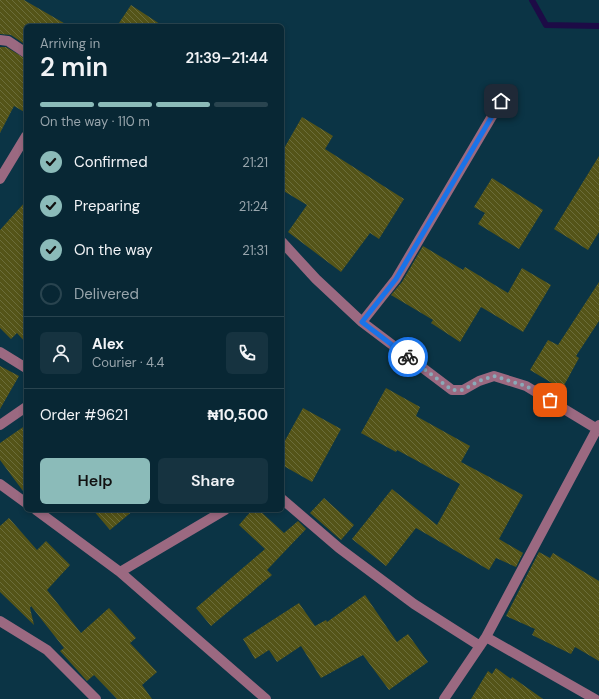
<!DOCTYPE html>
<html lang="en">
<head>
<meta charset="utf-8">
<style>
	:root { --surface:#082734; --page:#163340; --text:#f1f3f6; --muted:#98a5ac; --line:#29444f; --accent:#8bbbb9 }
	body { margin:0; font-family:"DM Sans",sans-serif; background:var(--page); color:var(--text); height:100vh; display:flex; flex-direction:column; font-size:15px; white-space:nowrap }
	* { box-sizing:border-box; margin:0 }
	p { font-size:13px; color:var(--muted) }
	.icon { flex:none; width:22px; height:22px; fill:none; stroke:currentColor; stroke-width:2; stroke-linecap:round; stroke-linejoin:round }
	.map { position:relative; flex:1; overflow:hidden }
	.panel { position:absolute; left:24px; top:24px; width:260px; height:488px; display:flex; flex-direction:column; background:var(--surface); border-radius:6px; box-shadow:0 2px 6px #0003,0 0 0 1px var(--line) }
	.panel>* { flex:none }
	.pin { position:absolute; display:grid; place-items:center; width:34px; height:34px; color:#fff; margin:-17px; border-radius:8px; box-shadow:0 2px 6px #0006 }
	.courier { position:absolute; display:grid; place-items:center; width:40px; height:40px; margin:-20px; border:3px solid #1a73e8; border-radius:50%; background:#fff; color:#222; box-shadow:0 1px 5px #0007 }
	.summary em { font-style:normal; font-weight:600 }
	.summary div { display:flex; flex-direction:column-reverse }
	.summary { display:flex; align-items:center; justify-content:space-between; height:68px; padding:0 16px }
	h1 { font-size:26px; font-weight:600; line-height:30px }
	.bar { display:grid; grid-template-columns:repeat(4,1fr); gap:6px 4px; align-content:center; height:48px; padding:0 16px }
	.bar i { height:5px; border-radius:3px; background:var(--line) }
	.bar .current { background:var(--accent) }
	.bar p { grid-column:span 4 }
	.line { display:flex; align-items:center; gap:10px; padding:0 16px; border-top:1px solid var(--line) }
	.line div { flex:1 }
	.round { display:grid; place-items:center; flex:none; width:42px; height:42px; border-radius:6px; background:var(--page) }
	ol { padding:0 16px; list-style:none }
	li { display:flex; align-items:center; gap:12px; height:44px }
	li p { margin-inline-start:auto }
	li .icon { padding:4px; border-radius:50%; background:var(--accent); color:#111; stroke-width:4 }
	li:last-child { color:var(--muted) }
	li i { width:22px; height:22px; border:2px solid var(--line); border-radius:50% }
	.cta { display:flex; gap:8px; margin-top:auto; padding:8px 16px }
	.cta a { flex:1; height:46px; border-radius:6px; background:var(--accent); color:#111; font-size:16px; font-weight:600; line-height:46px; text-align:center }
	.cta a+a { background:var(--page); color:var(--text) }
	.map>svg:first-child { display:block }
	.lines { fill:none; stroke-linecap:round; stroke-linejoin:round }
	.stream { stroke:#1d0b46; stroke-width:6 }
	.building { fill:url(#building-back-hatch) }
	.minor { stroke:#9b6981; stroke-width:10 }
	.done { stroke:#8aaab8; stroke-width:4; stroke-dasharray:0 7.2 }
	.route { stroke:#1a73e8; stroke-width:5 }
</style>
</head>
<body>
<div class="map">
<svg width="599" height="699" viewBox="0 0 599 699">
	<defs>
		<pattern id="building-back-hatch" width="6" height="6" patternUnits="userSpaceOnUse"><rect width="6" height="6" fill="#545418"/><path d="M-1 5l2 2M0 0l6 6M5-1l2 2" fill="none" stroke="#6b6d3a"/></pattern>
	</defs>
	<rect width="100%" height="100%" fill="#0b3445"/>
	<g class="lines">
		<path class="stream" d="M 532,0 L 546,25 L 599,26"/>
	</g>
	<path class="building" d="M 0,0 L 24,0 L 69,26 L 26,26 L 26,45 L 11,35 L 0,34 Z
		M 131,5 L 163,26 L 117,26 Z
		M 0,47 L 6,47 L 26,59 L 26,113 L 14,106 L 0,133 Z
		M 302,117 L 333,136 L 325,149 L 404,199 L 379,239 L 370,233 L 341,272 L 288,232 L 307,205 L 282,190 L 282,152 Z
		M 599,156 L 599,232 L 588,250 L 554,229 Z
		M 492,178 L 543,210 L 519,249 L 478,224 L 485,213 L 474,207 Z
		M 26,201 L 26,343 L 17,333 L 11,339 L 0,328 L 0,230 Z
		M 423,246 L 463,270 L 465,267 L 508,293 L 522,268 L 551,285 L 523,332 L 481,307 L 460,342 L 431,323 L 433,320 L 391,295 L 402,282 Z
		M 599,282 L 599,321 L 576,356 L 579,358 L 562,389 L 530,370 L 548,340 L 558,345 Z
		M 0,366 L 19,376 L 0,409 Z
		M 386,388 L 420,407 L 416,416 L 470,446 L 461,462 L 523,495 L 499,539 L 523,553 L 516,567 L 496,558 L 489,570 L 416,528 L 386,566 L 352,539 L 392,489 L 437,525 L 460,484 L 397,450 L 396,452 L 361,433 Z
		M 303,408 L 341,429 L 312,482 L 282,465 L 282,446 Z
		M 26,425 L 26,495 L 0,460 L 0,443 Z
		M 324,498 L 354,525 L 341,540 L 310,513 Z
		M 93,510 L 134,510 L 110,530 Z
		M 252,510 L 259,510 L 284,533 L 298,521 L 306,529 L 267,570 L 272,575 L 211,626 L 196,608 L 265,549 L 239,525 Z
		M 9,518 L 37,550 L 46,541 L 70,565 L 47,590 L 81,633 L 109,608 L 136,638 L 130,643 L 157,672 L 142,685 L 152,699 L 117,699 L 94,675 L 87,681 L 60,651 L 64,648 L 31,606 L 30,608 L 34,625 L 0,592 L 0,526 Z
		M 539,552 L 550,558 L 553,553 L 599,581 L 599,661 L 575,647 L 571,654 L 532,635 L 535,629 L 506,616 Z
		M 365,595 L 397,642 L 408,634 L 428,662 L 389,690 L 363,655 L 321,678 L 301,646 L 277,662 L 269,650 L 255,659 L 243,639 L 299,603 L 315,626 L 326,620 L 327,622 Z
		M 496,668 L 511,679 L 512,677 L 543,699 L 471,699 L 488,671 L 492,674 Z"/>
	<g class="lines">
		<path class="minor" d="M 0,40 L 8,41 L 26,53
			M 0,179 L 26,136
			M 282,242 L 316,279 L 362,322 L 452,390 L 463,390 L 479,381 L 494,376 L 526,386 L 597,429
			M 362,322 L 396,279 L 501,101
			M 0,352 L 26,368
			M 0,425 L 26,407
			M 0,484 L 26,503
			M 282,499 L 339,548 L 414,604 L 480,646
			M 36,510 L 120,572 L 266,699
			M 120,572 L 225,510
			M 0,621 L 47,650 L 96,699
			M 486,637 L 595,699
			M 444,699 L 486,637 L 599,425"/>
	</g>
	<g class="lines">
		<path class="done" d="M 408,357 L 452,390 L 463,390 L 479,381 L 494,376 L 526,386 L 550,400"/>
		<path class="route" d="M 408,357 L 362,322 L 396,279 L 501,101"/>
	</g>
</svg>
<div class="pin" style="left:550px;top:400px;background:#ea580c"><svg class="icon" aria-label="bag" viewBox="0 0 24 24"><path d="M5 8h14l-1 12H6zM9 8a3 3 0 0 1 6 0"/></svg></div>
<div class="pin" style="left:501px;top:101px;background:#1f2937"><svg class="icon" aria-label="home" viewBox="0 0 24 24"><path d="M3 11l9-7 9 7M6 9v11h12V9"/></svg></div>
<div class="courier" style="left:408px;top:357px"><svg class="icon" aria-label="bike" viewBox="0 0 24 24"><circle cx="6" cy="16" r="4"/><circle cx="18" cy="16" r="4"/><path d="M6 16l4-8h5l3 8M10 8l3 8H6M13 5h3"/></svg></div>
<section class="panel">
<div class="summary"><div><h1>2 min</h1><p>Arriving in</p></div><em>21:39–21:44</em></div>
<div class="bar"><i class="current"></i><i class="current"></i><i class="current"></i><i></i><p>On the way · 110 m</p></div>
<ol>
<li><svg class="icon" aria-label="check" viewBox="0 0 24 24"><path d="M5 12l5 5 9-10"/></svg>Confirmed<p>21:21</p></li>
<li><svg class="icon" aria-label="check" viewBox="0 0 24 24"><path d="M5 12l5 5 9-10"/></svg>Preparing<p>21:24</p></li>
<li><svg class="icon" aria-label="check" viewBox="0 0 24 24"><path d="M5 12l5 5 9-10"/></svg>On the way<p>21:31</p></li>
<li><i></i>Delivered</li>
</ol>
<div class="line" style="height:72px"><a class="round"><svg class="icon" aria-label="person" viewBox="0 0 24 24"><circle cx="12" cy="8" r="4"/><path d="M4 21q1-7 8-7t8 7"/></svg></a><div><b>Alex</b><p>Courier · 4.4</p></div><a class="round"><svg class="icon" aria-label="phone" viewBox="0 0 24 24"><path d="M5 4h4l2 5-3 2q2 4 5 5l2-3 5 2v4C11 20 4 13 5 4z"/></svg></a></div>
<div class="line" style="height:52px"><div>Order #9621</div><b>₦10,500</b></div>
<div class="cta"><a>Help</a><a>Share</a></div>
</section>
</div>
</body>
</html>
